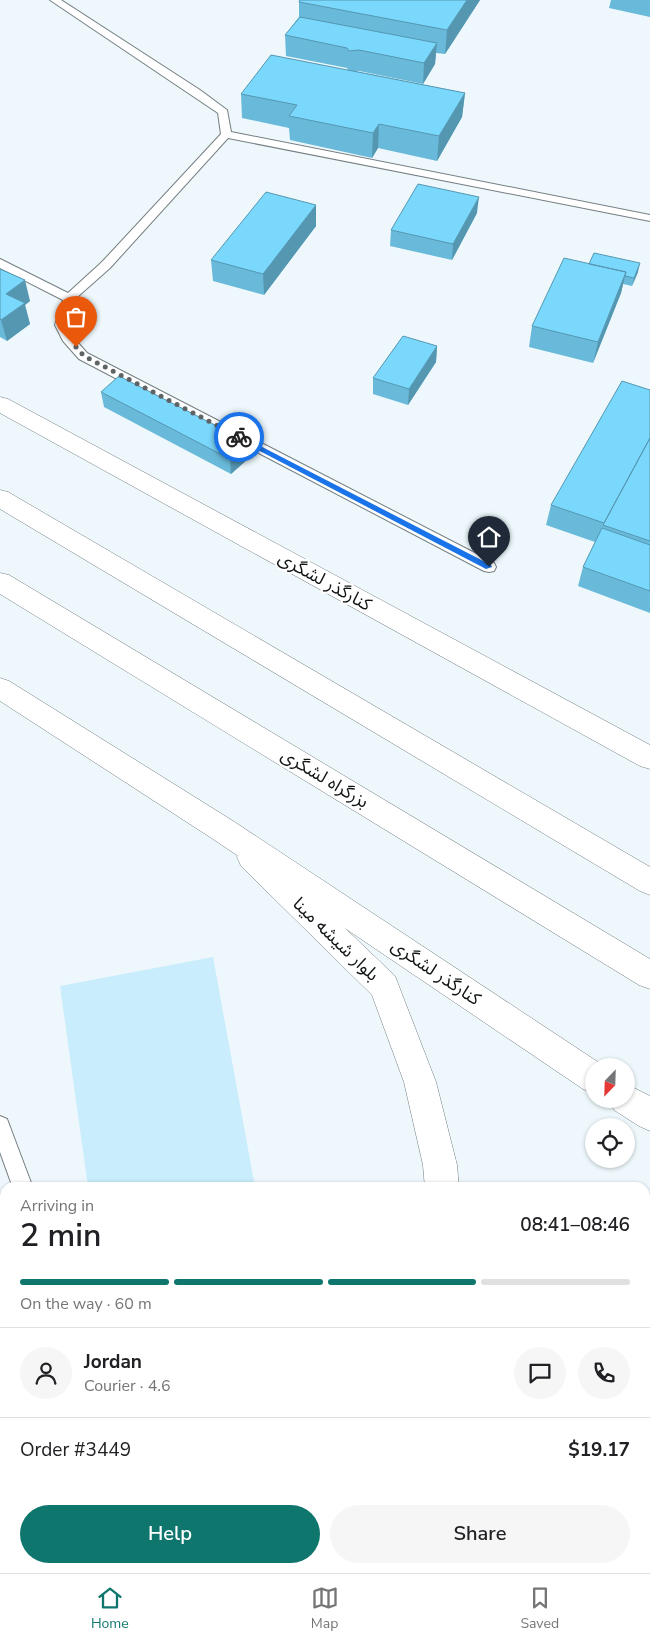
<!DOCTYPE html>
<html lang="en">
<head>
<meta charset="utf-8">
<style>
	:root { --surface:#fff; --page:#f6f6f6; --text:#202124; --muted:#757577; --line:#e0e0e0; --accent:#0f766e }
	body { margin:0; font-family:"Nunito Sans","Noto Sans Arabic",sans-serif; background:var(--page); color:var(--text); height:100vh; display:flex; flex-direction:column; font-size:19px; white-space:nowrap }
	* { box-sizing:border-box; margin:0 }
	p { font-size:16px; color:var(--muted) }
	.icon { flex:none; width:28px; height:28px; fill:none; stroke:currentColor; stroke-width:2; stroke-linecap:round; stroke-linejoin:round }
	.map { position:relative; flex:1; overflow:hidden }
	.drawer { position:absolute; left:0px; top:1182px; width:650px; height:391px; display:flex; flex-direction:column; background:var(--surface); border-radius:15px 15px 0 0; box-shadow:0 1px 4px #0004 }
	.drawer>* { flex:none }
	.needle { width:32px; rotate:203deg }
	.fabs { position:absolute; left:585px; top:1058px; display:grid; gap:10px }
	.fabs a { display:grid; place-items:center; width:50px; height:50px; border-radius:50%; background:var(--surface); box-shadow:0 1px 4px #0004; font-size:25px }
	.pin { position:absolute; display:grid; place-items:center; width:42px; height:42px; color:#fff; margin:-51px -21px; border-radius:50% 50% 50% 0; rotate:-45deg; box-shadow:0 0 5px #0007 }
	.pin .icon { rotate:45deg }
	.courier { position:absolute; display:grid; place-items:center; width:50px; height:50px; margin:-25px; border:4px solid #1a73e8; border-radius:50%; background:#fff; color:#222; box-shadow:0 1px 6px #0007 }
	.overview em { font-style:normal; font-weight:600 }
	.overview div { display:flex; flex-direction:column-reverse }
	.overview { display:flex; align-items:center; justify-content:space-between; height:85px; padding:0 20px }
	h1 { font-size:32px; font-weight:600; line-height:38px }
	.bar { display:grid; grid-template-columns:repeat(4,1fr); gap:8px 5px; align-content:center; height:60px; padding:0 20px }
	.bar i { height:6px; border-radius:4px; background:var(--line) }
	.bar .current { background:var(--accent) }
	.bar p { grid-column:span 4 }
	.line { display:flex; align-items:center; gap:12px; padding:0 20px; border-top:1px solid var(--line) }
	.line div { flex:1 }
	.round { display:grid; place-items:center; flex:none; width:52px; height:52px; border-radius:26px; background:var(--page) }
	.action { display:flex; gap:10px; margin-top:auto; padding:10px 20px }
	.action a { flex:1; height:58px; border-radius:30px; background:var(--accent); color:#fff; font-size:20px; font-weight:600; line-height:58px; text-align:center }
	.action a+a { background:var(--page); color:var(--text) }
	.tab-bar { display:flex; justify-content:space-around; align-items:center; height:70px; border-top:1px solid var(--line); background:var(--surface); font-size:14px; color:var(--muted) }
	.tab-bar a { display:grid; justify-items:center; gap:2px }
	.tab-bar .current { color:var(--accent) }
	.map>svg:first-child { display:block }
	.green { fill:#c9edfc }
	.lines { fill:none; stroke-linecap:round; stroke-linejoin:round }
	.lane-casing { stroke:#757e82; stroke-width:2 }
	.secondary-casing { stroke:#757e82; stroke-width:1 }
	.primary-casing { stroke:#757e82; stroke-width:1 }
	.highway-casing { stroke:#757e82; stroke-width:1 }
	.lane { fill:#fff; fill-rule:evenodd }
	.secondary { fill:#fff; fill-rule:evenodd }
	.primary { fill:#fff; fill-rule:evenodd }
	.highway { fill:#fff; fill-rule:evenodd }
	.wall { fill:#69bada }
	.shaded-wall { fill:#5597b1 }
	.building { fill:#7ad8fd; stroke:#5597b1 }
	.route { fill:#1a73e8 }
	.done { stroke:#5e6466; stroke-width:5; stroke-dasharray:0 9 }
	.labels { text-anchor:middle; stroke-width:4.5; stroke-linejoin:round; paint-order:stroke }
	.street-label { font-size:18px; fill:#101415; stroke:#fff }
</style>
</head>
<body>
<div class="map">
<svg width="650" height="1573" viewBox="0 0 650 1573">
	<rect width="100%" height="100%" fill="#eef8fc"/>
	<path class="green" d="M 213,957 L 255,1187 L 88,1187 L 60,986 Z
		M 29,1569 L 242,1569 L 240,1573 L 27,1573 Z"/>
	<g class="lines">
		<g class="lane-casing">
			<path id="lane" d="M 50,0 L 61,0 L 200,90 L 227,110 L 231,132 L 650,215 L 650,221 L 228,138 L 110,268 L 75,299 L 67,325 L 72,336 L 87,353 L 494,563 L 496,567 L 494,571 L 489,572 L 484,571 L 79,359 L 63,341 L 55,325 L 63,300 L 0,268 L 0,259 L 68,293 L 102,262 L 221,134 L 218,113 Z
				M 0,1116 L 7,1119 L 33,1188 L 13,1188 L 0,1152 Z
				M 5,1467 L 5,1503 L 0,1505 L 0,1469 Z"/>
		</g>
		<g class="secondary-casing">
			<path id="secondary" d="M 251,844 L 261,848 L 395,976 L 436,1082 L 457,1165 L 459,1188 L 425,1188 L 423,1165 L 404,1082 L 372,995 L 241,866 L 237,857 L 241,848 Z
				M 645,1391 L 650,1393 L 650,1431 L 645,1429 Z
				M 414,1569 L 485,1569 L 483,1573 L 413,1573 Z"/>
		</g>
		<g class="primary-casing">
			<path id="primary" d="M 0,397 L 8,399 L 650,745 L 650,769 L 640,766 L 0,413 Z
				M 0,678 L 9,681 L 233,821 L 604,1066 L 594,1066 L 594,1094 L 583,1089 L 213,839 L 0,701 Z
				M 626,1084 L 650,1096 L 650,1131 L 639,1126 L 614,1110 L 609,1099 L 626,1099 Z"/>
		</g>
		<g class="highway-casing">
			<path id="highway" d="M 0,490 L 8,492 L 650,867 L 650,895 L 640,891 L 0,509 Z
				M 0,573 L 9,575 L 650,959 L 650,989 L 639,985 L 0,594 Z"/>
		</g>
		<use href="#lane" class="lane"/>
		<use href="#secondary" class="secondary"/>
		<use href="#primary" class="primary"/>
		<use href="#highway" class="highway"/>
	</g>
	<path class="wall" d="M 300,0 L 480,0 L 445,54 L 436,53 L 435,64 L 423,84 L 359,71 L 355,71 L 465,93 L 462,117 L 437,161 L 378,148 L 372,158 L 290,140 L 289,128 L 242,118 L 241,94 L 348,70 L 347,68 L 286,56 L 285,35 L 299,17 L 299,2 Z
		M 611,0 L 650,0 L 650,17 L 609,8 Z
		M 316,205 L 316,226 L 264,295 L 213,281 L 211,260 Z
		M 477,213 L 452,260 L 390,246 L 391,230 Z
		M 589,264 L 638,272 L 632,286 L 623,284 L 621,293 L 593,363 L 529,347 L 532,326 Z
		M 0,269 L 30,301 L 25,305 L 30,324 L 7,341 L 0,337 Z
		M 437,346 L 436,362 L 408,405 L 373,394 L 373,378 Z
		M 650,390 L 650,613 L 578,586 L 583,567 L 595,542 L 546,525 L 551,505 Z
		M 101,392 L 248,442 L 249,458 L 231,474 L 104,407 Z"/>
	<path class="shaded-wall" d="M 467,0 L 480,0 L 445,54 L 447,30 Z
		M 437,43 L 435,64 L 423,84 L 424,63 Z
		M 465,93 L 462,117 L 437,161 L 439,136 Z
		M 379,124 L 378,148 L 372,158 L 373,133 Z
		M 479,197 L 477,213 L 452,260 L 453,244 Z
		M 316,205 L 316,226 L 264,295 L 263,274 Z
		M 640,263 L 638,272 L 632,286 L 634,278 Z
		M 626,272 L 621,293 L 593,363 L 598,342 Z
		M 25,280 L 30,301 L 25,305 L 30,324 L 7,341 L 1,320 L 6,294 Z
		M 437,346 L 436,362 L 408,405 L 409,389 Z
		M 248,442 L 249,458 L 231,474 L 230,459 Z"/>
	<path class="building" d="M 300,0 L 467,0 L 447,30 L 299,2 Z
		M 300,17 L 437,43 L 424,63 L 359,50 L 349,51 L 347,48 L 285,35 Z
		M 271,55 L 465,93 L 439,136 L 379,124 L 373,133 L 289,116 L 297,105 L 241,94 Z
		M 418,184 L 479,197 L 453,244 L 391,230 Z
		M 266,192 L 316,205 L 263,274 L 211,260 Z
		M 594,253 L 640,263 L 634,278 L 625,276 L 626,272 L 589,264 Z
		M 564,258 L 626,272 L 598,342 L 532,326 Z
		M 0,269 L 25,280 L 6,294 L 25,303 L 1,320 L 0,319 Z
		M 403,336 L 437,346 L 409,389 L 373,378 Z
		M 119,376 L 248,442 L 230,459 L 101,392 Z
		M 622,381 L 650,390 L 650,438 L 604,523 L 551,505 Z
		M 650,438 L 650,541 L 603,525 Z
		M 602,528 L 650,545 L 650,591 L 583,567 Z"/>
	<path class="route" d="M 239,435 L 491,565 L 492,567 L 486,569 L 237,439 L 236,437 Z"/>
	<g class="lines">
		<path class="done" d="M 76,347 L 84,356 L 239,437"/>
	</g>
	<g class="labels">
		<g class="street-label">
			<text transform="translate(325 581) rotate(29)" y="6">کنارگذر لشگری</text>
			<text transform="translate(325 778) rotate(31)" y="6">بزرگراه لشگری</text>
			<text transform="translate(336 939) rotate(44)" y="6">بلوار شیشه مینا</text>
			<text transform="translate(436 972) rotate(34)" y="6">کنارگذر لشگری</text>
		</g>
	</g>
</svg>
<div class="fabs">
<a><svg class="needle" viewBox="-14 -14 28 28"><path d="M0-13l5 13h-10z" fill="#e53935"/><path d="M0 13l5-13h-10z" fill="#757577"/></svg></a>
<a><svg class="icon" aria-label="locate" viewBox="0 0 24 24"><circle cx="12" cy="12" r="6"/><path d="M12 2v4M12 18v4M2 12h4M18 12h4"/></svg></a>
</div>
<div class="pin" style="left:76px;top:347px;background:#ea580c"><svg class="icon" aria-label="bag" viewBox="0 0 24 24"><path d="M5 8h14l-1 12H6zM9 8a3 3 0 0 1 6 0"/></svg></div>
<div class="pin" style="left:489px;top:567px;background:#1f2937"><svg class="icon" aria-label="home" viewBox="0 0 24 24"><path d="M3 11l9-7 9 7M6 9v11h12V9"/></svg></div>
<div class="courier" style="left:239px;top:437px"><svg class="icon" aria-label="bike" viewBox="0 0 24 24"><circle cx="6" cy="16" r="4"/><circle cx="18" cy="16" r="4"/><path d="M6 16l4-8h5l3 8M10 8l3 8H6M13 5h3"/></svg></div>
<section class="drawer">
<div class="overview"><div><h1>2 min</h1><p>Arriving in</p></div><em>08:41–08:46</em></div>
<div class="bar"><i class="current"></i><i class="current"></i><i class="current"></i><i></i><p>On the way · 60 m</p></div>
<div class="line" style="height:90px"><a class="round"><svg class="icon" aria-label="person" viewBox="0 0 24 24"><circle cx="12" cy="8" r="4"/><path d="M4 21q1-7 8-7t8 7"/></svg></a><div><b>Jordan</b><p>Courier · 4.6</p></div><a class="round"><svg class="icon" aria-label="chat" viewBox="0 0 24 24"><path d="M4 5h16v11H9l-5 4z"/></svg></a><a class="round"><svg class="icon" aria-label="phone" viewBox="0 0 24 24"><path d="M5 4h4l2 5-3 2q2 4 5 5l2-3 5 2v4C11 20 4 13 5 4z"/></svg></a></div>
<div class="line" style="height:65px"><div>Order #3449</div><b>$19.17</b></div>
<div class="action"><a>Help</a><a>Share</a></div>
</section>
</div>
<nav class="tab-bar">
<a class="current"><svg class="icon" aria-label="home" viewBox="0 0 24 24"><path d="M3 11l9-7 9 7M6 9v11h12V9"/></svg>Home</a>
<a><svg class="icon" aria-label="map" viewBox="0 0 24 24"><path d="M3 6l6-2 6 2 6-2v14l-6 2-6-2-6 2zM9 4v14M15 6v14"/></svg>Map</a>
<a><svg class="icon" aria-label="saved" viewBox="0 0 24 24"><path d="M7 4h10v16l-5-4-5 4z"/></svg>Saved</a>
</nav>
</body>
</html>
